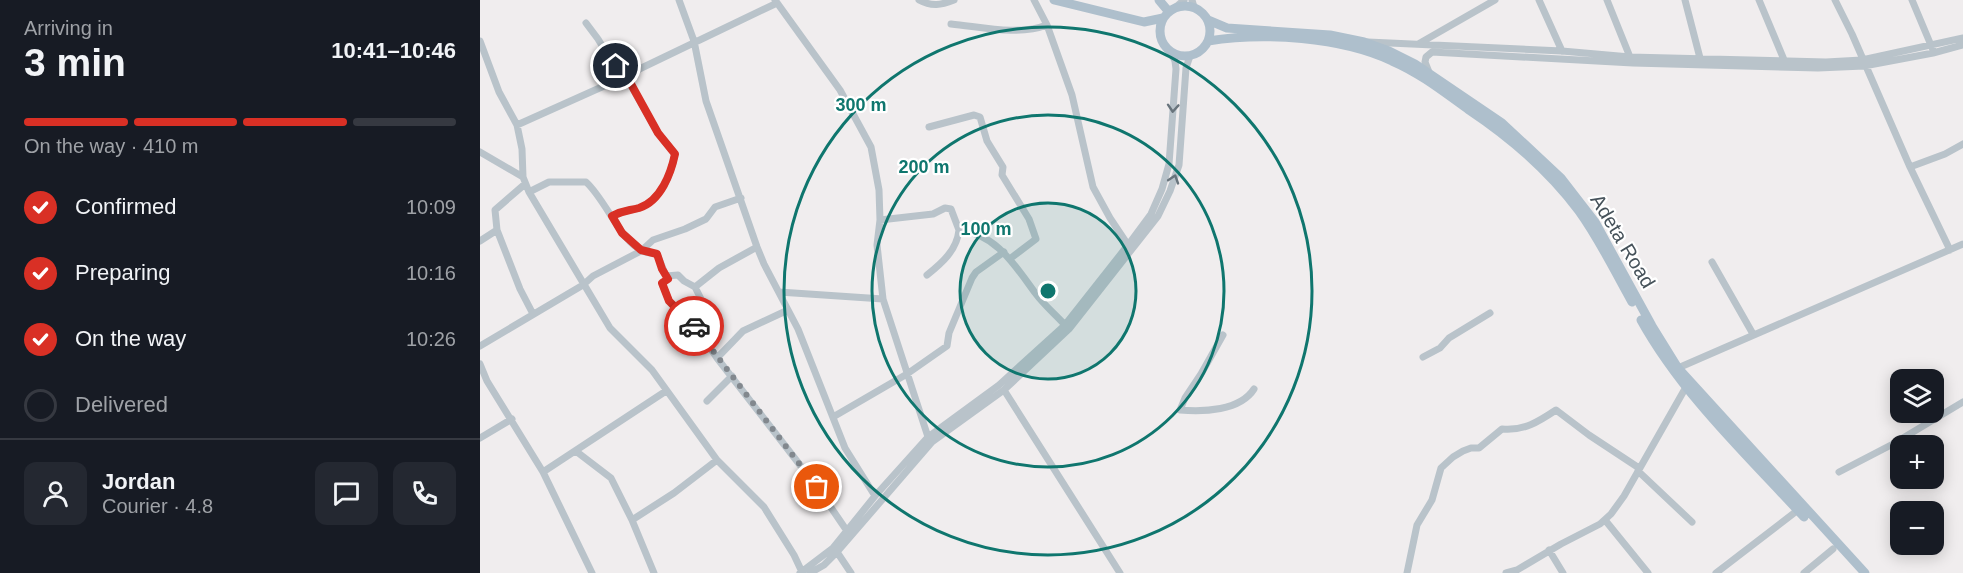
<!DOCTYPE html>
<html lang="en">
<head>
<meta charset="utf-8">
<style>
	:root { --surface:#171b24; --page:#242831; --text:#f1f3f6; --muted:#9ea1a6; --line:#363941; --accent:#d93025 }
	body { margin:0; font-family:Arial,sans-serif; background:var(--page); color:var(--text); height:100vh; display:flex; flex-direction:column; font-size:22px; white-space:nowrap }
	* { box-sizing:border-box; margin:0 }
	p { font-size:20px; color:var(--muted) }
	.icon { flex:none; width:33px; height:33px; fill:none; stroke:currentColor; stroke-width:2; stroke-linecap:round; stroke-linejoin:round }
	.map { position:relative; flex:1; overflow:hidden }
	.panel { display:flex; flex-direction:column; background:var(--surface); width:480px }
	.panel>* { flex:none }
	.fabs { position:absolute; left:1410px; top:369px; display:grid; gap:12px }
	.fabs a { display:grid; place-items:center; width:54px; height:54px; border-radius:12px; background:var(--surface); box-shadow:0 3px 15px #0003; font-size:30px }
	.pin { position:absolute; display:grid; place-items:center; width:51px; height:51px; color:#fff; margin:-26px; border:3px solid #fff; border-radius:50%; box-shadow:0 2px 6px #0007 }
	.courier { position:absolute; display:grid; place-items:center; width:60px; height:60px; margin:-30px; border:4px solid #d93025; border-radius:50%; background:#fff; color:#222; box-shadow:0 2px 8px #0007 }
	.overview em { font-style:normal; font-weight:700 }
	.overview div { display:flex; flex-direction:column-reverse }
	.overview { display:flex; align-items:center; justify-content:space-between; height:102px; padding:0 24px }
	h1 { font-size:39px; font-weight:700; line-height:45px }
	.bar { display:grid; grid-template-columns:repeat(4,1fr); gap:9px 6px; align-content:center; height:72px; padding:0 24px }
	.bar i { height:8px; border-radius:4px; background:var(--line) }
	.bar .selected { background:var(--accent) }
	.bar p { grid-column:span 4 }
	.line { display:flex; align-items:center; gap:15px; padding:0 24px; border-top:2px solid var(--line) }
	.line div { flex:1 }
	.round { display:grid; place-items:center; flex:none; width:63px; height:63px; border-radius:12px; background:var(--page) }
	ol { padding:0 24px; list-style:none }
	li { display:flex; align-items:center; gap:18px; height:66px }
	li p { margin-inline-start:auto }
	li .icon { padding:6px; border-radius:50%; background:var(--accent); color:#fff; stroke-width:4 }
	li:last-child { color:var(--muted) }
	li i { width:33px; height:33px; border:3px solid var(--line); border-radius:50% }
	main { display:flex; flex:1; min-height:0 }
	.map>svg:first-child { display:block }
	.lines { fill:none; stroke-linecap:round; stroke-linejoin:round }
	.minor { stroke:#b9c3ca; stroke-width:7 }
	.major { stroke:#aebfcc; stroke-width:9 }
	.oneway { stroke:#68747c }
	.done { stroke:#82888e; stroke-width:6; stroke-dasharray:0 10.8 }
	.route { stroke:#d93025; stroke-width:8 }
	.ring { fill:none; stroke:#0f766e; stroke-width:3 }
	.labels { text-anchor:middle; stroke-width:4.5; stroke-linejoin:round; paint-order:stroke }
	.street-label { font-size:20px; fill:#46525a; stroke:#fff }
	.centre { fill:#0f766e; stroke:#fff; stroke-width:3 }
	.ring-label { font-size:18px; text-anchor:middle; font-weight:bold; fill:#0f766e; stroke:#fff; stroke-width:4.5; stroke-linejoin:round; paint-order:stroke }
</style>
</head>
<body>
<main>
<section class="panel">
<div class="overview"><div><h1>3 min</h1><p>Arriving in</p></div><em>10:41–10:46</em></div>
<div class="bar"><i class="selected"></i><i class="selected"></i><i class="selected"></i><i></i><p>On the way · 410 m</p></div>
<ol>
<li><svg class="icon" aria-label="check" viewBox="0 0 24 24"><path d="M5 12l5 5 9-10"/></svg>Confirmed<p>10:09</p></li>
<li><svg class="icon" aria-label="check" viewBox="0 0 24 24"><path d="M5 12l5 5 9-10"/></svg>Preparing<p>10:16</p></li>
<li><svg class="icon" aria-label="check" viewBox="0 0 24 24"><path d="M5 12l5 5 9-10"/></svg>On the way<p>10:26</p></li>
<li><i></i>Delivered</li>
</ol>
<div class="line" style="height:108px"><a class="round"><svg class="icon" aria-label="person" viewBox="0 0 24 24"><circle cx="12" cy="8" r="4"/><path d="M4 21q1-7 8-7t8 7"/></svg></a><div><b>Jordan</b><p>Courier · 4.8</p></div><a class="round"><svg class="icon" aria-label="chat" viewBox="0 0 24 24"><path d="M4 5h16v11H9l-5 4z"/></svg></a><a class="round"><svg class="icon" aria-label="phone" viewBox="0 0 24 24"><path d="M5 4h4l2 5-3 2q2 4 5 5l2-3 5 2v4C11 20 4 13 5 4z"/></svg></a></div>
</section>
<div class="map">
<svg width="1483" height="573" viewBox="0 0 1483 573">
	<rect width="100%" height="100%" fill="#f0edee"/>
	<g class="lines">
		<path class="minor" d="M 199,0 L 214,41 L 226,101 L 277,247 L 284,264 L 318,329 L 365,448 L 395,496
			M 295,0 L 360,90 L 391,147 L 399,190 L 400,220 L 397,245 L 403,299 L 448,437
			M 439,0 C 452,7 461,5 474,0
			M 554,0 L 567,25 L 592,95 L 613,187 L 630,218 L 648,245
			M 712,0 L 714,7
			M 1059,0 L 1082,51
			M 1127,0 L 1150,57
			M 1205,0 L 1220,58
			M 1279,0 L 1305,62
			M 1355,0 L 1372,34 L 1430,167 L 1470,250
			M 1432,0 L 1453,50
			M 696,7 L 704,0
			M 106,23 L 118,39 L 141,77
			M 471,24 C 502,27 538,36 567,25
			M 0,41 L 19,92 L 37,125 L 42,149 L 43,177 L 49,192 L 130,328 L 172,370 L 237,460 L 284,507 L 314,555 L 322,572
			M 888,42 L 1082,51 L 1150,57 L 1346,62 L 1382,60 L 1483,38
			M 940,43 L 1015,0
			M 949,72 L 945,62 L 946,57 L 952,52 L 1153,63 L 1338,68 L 1384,66 L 1453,53 L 1483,45
			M 37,125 L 124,86 L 297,3
			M 449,127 L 494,115 L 500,117 L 507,141 L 523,167 L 522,175 L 549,219 L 556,239 L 531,258
			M 0,152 L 43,177
			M 1430,167 L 1465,154 L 1483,144
			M 49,192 L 69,182 L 106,182 C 126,200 140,241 163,251 C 167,253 172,253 177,254 L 186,276 L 198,275 L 204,281 L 215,287 L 230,317 L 228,324 L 219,331 L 237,358 L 337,487 L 367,531
			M 132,216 C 144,210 148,211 159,208 C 181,201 191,174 195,154 L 178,133 L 145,75
			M 400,220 L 453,214 L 465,208 L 471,209 L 479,230 C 517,234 535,266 556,294 C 564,305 575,314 585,325
			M 17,230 L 40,289 L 53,314
			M 0,241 L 17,230 L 15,210 L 45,184
			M 1232,262 L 1273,334
			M 447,275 C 462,263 477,250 479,230
			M 186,276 L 188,279 L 182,283 L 189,301 L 219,331
			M 215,287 L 239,268 L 277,247
			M 299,292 L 403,299
			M 743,335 L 721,374 L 705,398 L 700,410 C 723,412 760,411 774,389
			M 0,346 L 103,285 L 113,276 L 161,251 L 173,240 L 205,229 L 226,219 L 235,207 L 261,198
			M 943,357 L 960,348 L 969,338 L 1010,313
			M 237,358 L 263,331 L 308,310
			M 0,364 L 7,381 L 63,472 L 112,573
			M 1198,368 L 1483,244
			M 524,390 L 640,573
			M 227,401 L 252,376
			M 353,417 L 427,374 L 467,346 L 469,333 L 492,278 L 496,272 L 524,252
			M 0,438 L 32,419
			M 97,452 L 131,478 L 152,520
			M 1158,471 L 1212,522
			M 63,472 L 186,391
			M 1359,472 L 1413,444 L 1483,402
			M 1125,520 L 1168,573
			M 1069,550 L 1083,573
			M 357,552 L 371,573
			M 174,573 L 152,520 L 194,493 L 237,460
			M 320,573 L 353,548 L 395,496 L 448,437 L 519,385 L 585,325 L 648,245 L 671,214 L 682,189 L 689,164 L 696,69 L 695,61 L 690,51
			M 330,573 L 344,565 L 357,552 L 452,442 L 524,390 L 589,329 L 678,216 L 690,191 L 699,165 L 706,68 L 710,56
			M 927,573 L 937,525 L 952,500 L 961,468 L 973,457 L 983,451 L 991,448 L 999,448 L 1022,429 C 1044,431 1058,422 1076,410 L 1109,435 L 1159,468
			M 1026,573 L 1037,570 L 1081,544 L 1120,524 L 1131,514 L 1144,496 L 1206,387
			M 1236,573 L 1318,510
			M 1324,573 L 1353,549"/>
		<path class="major" d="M 574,0 L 664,22 L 683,18
			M 679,0 L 689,12
			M680 31a25 25 0 1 1 50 0a25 25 0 1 1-50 0Z
			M 728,20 L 747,28 L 850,35 L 884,42 L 909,51 L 935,64 L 1022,123 L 1081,178 L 1115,222 L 1172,326 L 1198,368 L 1385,573
			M 728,41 C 784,32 861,37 912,61 C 940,73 964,92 989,110 C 1031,138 1069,171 1099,211 C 1120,240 1135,272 1152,302
			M 1161,320 C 1202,394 1267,455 1324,517"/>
	</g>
	<defs><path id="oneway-chevron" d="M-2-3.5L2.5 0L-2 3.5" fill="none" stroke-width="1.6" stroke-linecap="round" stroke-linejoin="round" transform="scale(1.5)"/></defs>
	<g class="oneway">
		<use href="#oneway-chevron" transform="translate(693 108) rotate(94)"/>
		<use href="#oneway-chevron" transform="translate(694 179) rotate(-72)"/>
	</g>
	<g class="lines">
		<path class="done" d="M 214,326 L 337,487"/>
		<path class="route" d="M 136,66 L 141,77 L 146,75 L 178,133 L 195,154 C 191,173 181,201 159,208 C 148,211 144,210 132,216 L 142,233 L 161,250 L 177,254 L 182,269 L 188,279 L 182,283 L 189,301 L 214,326"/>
	</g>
	<circle cx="568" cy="291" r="88" fill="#0f766e" fill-opacity=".12"/>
	<g class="ring">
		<circle cx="568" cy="291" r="88"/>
		<circle cx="568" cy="291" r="176"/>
		<circle cx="568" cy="291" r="264"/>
	</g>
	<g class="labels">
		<g class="street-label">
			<text transform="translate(1143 241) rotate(59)" y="7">Adeta Road</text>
		</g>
	</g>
	<circle cx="568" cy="291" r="9" class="centre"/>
	<g class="ring-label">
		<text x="381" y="111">300 m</text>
		<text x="444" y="173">200 m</text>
		<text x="506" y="235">100 m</text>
	</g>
</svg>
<div class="fabs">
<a><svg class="icon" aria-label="layers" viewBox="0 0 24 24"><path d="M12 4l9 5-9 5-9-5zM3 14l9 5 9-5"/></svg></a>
<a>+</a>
<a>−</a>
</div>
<div class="pin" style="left:337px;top:487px;background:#ea580c"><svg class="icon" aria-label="bag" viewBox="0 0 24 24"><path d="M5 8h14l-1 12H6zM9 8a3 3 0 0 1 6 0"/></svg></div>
<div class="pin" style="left:136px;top:66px;background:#1f2937"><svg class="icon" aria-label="home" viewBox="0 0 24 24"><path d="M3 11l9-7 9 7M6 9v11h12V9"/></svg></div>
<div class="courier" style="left:214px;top:326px"><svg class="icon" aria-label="car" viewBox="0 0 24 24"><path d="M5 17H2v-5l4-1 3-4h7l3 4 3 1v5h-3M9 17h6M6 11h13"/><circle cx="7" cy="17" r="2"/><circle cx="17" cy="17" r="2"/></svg></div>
</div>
</main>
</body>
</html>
